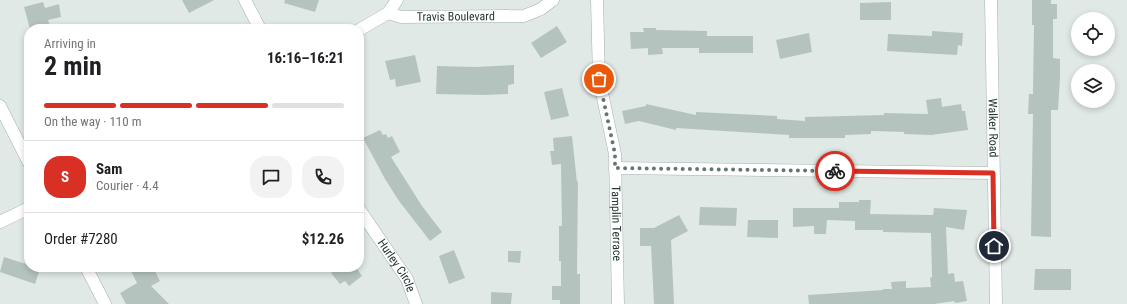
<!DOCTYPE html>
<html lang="en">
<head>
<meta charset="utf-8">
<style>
	:root { --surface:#fff; --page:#f2f2f2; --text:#202124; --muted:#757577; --line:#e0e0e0; --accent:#d93025 }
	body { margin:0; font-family:"Roboto Condensed",sans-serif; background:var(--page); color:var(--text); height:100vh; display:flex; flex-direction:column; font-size:15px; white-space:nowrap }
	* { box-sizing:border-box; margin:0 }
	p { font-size:13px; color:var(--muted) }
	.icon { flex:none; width:22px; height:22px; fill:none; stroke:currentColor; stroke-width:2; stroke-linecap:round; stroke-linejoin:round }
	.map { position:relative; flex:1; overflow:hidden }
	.drawer { position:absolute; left:24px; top:24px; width:340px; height:248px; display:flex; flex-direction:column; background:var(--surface); border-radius:16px; box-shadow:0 2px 6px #0003 }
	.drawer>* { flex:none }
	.controls { position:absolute; left:1071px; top:12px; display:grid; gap:8px }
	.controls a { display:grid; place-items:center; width:44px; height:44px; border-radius:50%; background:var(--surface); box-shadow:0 2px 6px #0003; font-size:20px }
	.pin { position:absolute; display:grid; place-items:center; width:34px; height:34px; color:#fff; margin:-17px; border:2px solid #fff; border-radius:50%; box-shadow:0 1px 4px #0007 }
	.courier { position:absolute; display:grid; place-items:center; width:40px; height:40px; margin:-20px; border:3px solid #d93025; border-radius:50%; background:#fff; color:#222; box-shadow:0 1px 5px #0007 }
	.head em { font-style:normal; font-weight:700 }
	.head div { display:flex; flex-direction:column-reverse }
	.head { display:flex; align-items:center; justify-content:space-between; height:68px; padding:0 20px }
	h1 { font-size:26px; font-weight:700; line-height:30px }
	.bar { display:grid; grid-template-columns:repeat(4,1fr); gap:6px 4px; align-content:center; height:48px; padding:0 20px }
	.bar i { height:5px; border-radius:3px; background:var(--line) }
	.bar .current { background:var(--accent) }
	.bar p { grid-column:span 4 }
	.line { display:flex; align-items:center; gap:10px; padding:0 20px; border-top:1px solid var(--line) }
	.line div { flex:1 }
	.round { display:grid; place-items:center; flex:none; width:42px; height:42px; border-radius:16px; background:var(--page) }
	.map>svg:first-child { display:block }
	.building { fill:#b5c3bf }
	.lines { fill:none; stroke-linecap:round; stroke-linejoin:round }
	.minor-casing { stroke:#a4b0ad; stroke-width:13 }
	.minor { stroke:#fff; stroke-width:12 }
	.done { stroke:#657572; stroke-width:4; stroke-dasharray:0 7.2 }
	.route { stroke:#d93025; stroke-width:5 }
	.labels { text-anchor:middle; stroke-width:3; stroke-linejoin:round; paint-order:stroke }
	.street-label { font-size:12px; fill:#233734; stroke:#f0f6f3 }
</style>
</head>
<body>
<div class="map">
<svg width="1127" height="304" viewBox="0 0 1127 304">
	<rect width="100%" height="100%" fill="#e0e9e6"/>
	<path class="building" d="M 182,0 L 214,0 L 189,13 Z
		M 285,0 L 319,0 L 315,12 L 284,3 Z
		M 1032,0 L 1051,0 L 1051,4 L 1057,4 L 1057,19 L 1053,19 L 1053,58 L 1060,59 L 1060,77 L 1058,110 L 1051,110 L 1051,237 L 1031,236 L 1033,114 L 1028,114 L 1029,94 L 1033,94 L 1034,25 L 1032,25 Z
		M 43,2 L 45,8 L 59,4 L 61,17 L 48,20 L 51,29 L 30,29 L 24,7 Z
		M 891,2 L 891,20 L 860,20 L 860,3 Z
		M 557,26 L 567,42 L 541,58 L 531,43 Z
		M 643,28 L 656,28 L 656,30 L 707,31 L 707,36 L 753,36 L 753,53 L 699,53 L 699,48 L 662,48 L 663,54 L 648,55 L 648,48 L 631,49 L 630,32 L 644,32 Z
		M 932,31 L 963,33 L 962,46 L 958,45 L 957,55 L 887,51 L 888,34 L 932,36 Z
		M 809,33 L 812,52 L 780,59 L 776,40 Z
		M 415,55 L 421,82 L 396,87 L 395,79 L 390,80 L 385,61 Z
		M 514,65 L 514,84 L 508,85 L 508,94 L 484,95 L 436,94 L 437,66 L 475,67 Z
		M 562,88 L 569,116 L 551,120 L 544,92 Z
		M 941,98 L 942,107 L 961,104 L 962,111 L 965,111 L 968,130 L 931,135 L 904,134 L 904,132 L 871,131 L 871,134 L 845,135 L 845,138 L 789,138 L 789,135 L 676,128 L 676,130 L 639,121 L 625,124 L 622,111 L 646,106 L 646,104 L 696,115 L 696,112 L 777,116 L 777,119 L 805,121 L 805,117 L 884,115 L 884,113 L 928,114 L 926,100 Z
		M 380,130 L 383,135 L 386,134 L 388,138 L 392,136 L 400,152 L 391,157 L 422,206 L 442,232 L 430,241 L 399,201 L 385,179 L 363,138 Z
		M 572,136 L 577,182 L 578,181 L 577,274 L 580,274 L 580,304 L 560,304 L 560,300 L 552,300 L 552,286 L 561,286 L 561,261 L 559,261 L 559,226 L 562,226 L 561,164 L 552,165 L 550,151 L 554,151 L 553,138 Z
		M 859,200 L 871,200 L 870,214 L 933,215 L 934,208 L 967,210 L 964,230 L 946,227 L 948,274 L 954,273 L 955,282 L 963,281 L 967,301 L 955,303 L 954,301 L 934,304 L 809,304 L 808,295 L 883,290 L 883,289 L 892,289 L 891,282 L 906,281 L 906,288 L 931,287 L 930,278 L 932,277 L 931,233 L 883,232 L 883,230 L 855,230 L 855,221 L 827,220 L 826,234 L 814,234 L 814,226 L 793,227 L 793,208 L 839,208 L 839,202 L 859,202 Z
		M 700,207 L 737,208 L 736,226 L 699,225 Z
		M 679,215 L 688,231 L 671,240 L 674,304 L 654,304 L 651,246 L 640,246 L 640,228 L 654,228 Z
		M 748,220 L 778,220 L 778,238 L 747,237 Z
		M 454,250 L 465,278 L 449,284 L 439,256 Z
		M 508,251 L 521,251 L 520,263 L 508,262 Z
		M 4,257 L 29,265 L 29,267 L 40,269 L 35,284 L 0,272 Z
		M 129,267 L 153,267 L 160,281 L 151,286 L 169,304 L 126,304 L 120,293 L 137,283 Z
		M 339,267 L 356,267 L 362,276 L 349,286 L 345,281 L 340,284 L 331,273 Z
		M 1035,269 L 1071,269 L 1071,290 L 1034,290 Z
		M 491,292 L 512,293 L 511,304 L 491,304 Z"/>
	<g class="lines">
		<g class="minor-casing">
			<g id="minor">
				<path d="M 245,0 L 260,29"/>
				<path id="s1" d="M 597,0 L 599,79 L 615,154 L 618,304"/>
				<path id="s2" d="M 991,0 L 996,304"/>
				<path d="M 388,13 L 397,0"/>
				<path id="s3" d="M 359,30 L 388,13 L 401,17 L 524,16 L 541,9 L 553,0"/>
				<path d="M 0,106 L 29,163"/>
				<path d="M 615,168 L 993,173"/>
				<path id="s4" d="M 359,209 L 407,279 L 416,304"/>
				<path d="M 0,222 L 29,208"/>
				<path d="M 86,267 L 105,304"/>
			</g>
		</g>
		<use href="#minor" class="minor"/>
	</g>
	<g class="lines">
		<path class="done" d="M 599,79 L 615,154 L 615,168 L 835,171"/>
		<path class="route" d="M 835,171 L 993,173 L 994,246"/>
	</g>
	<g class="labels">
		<g class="street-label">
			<text dy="4" stroke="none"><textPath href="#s3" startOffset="102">Travis Boulevard</textPath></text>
			<text dy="4" stroke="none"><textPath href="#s2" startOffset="128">Walker Road</textPath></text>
			<text dy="4" stroke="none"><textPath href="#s1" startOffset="225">Tamplin Terrace</textPath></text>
			<text dy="4" stroke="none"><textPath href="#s4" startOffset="68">Hurley Circle</textPath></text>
		</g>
	</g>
</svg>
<div class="controls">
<a><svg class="icon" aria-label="locate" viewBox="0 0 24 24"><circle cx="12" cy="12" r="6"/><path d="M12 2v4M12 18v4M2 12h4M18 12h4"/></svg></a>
<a><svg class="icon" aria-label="layers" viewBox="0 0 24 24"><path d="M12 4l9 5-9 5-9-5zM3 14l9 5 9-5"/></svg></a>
</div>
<div class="pin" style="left:599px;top:79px;background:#ea580c"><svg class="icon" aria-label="bag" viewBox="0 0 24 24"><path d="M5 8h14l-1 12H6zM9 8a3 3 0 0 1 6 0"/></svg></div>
<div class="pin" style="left:994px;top:246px;background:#1f2937"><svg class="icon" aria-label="home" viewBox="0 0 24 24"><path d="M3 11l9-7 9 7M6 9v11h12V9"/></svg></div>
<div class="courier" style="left:835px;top:171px"><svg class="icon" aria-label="bike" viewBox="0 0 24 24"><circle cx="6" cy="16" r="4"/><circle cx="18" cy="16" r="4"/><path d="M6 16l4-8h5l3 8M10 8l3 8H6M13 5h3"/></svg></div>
<section class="drawer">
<div class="head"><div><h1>2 min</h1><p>Arriving in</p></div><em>16:16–16:21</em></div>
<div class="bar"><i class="current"></i><i class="current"></i><i class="current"></i><i></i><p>On the way · 110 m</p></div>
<div class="line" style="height:72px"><b class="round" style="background:var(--accent);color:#fff">S</b><div><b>Sam</b><p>Courier · 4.4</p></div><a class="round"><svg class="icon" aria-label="chat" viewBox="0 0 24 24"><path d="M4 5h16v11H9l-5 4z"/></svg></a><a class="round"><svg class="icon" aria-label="phone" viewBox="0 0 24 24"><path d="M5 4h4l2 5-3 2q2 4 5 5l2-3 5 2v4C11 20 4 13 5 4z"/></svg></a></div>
<div class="line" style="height:52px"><div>Order #7280</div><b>$12.26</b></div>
</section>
</div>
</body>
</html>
